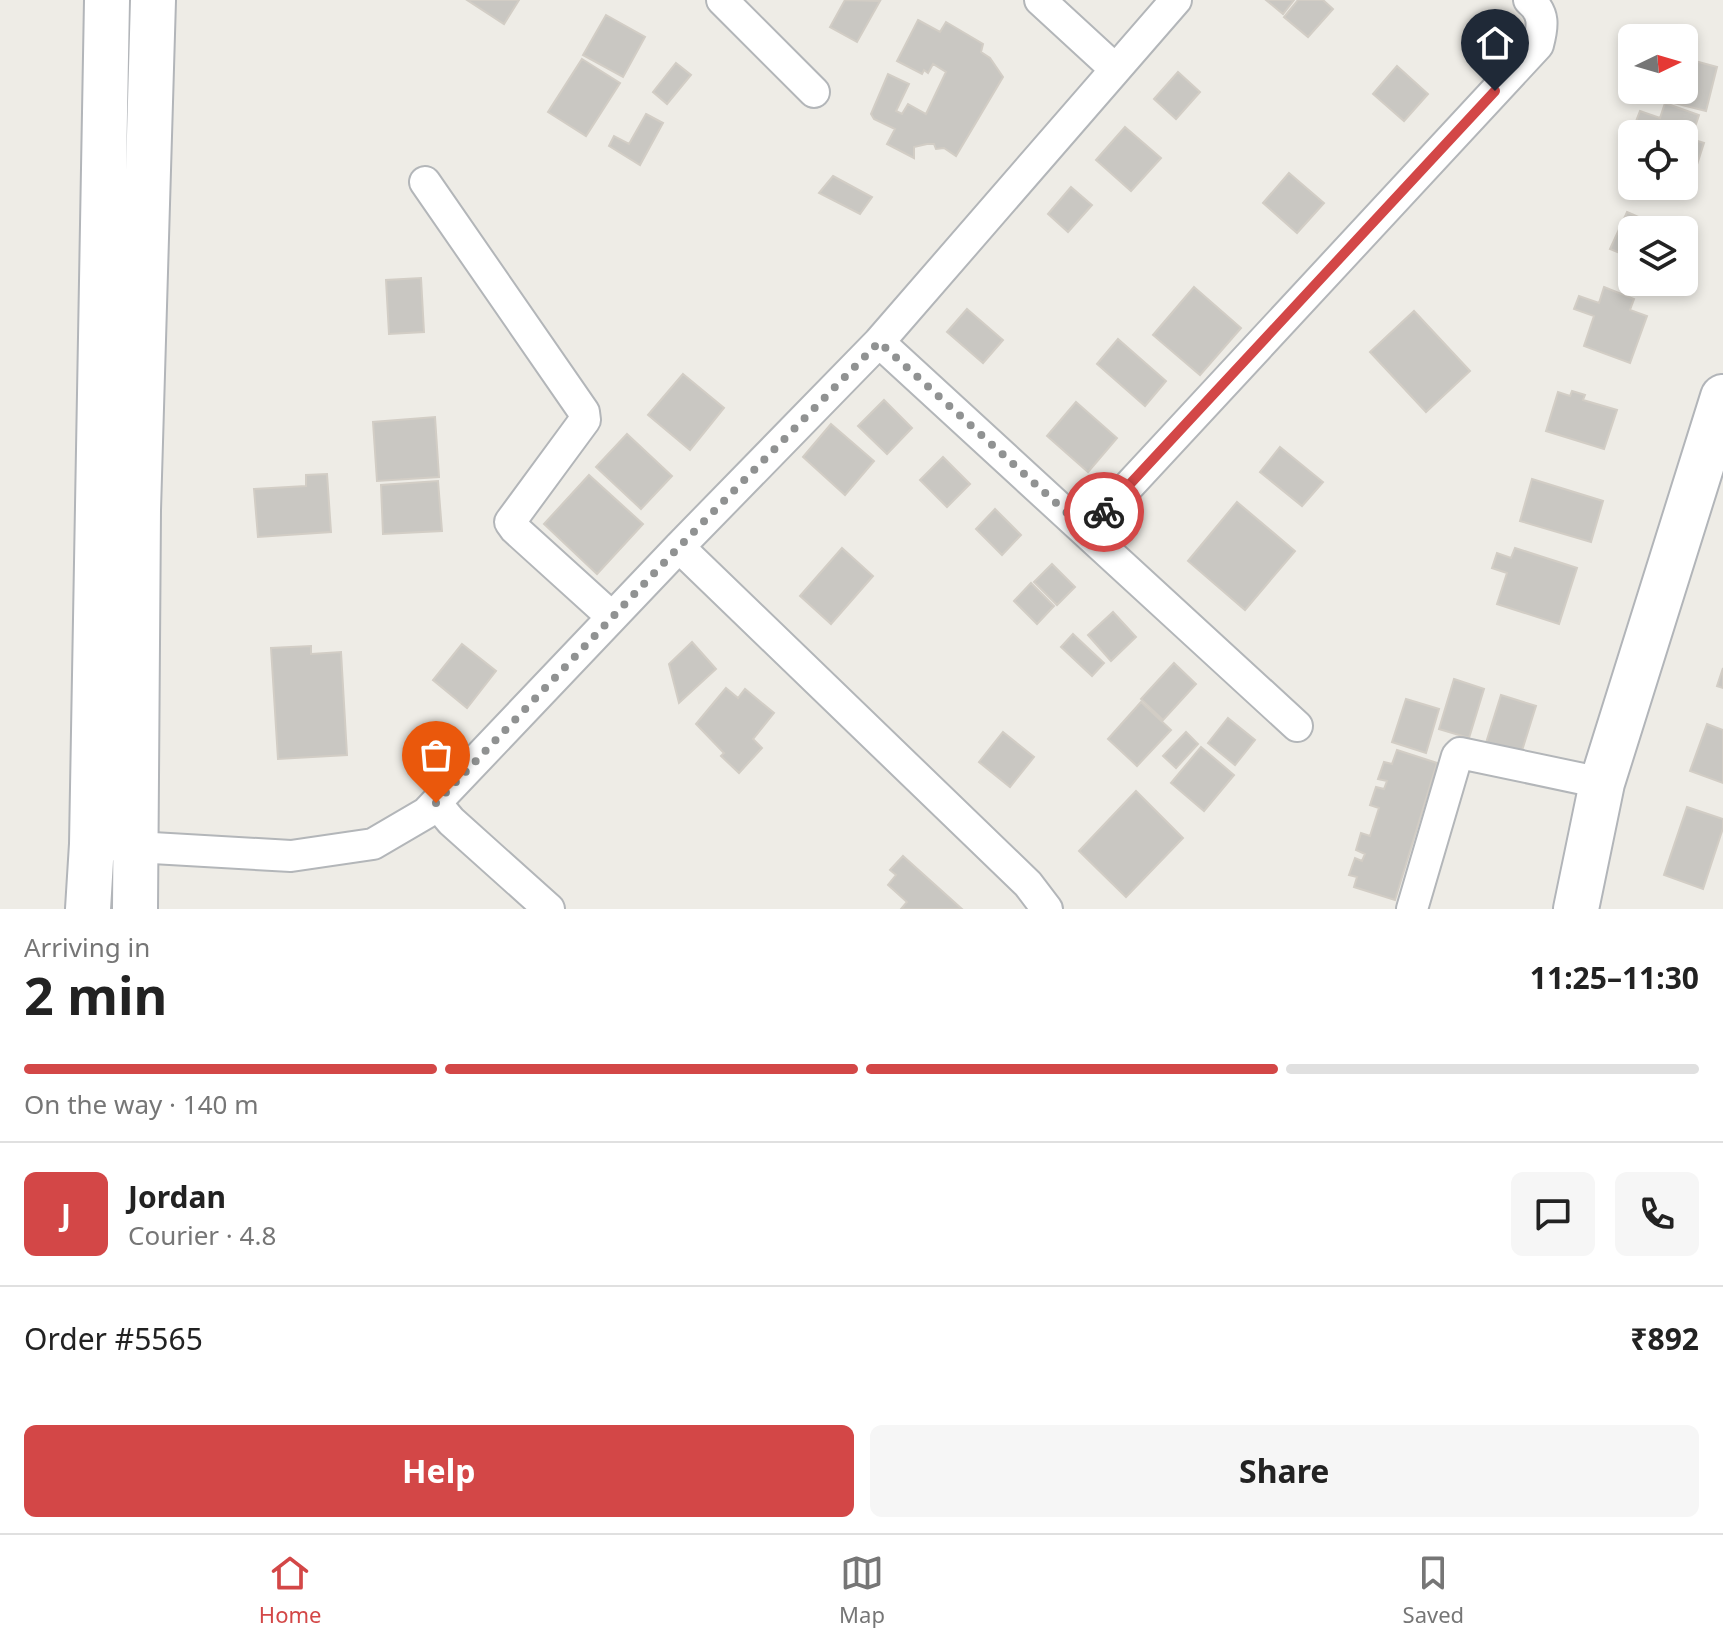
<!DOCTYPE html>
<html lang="en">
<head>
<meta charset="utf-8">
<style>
	:root { --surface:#fff; --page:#f6f6f6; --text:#222; --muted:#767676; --line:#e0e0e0; --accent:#d34747 }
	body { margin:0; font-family:"Noto Sans",sans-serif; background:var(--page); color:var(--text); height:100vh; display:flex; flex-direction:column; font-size:30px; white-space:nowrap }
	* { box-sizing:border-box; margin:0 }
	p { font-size:26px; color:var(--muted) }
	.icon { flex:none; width:44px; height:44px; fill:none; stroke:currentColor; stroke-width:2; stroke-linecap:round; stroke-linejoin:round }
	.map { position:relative; height:909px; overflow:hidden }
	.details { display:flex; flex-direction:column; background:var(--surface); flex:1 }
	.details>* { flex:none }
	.needle { width:52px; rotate:85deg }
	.fabs { position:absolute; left:1618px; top:24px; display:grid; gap:16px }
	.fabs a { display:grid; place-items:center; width:80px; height:80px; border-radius:12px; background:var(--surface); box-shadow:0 4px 12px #0003; font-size:40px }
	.pin { position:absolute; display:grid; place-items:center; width:68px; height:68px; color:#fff; margin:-82px -34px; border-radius:50% 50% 50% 0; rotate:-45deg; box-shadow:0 0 8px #0007 }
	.pin .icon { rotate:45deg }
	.courier { position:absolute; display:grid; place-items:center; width:80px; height:80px; margin:-40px; border:6px solid #d34747; border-radius:50%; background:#fff; color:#222; box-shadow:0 2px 10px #0007 }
	.head em { font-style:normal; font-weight:700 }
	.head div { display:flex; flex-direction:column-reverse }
	.head { display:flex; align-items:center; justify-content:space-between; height:136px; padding:0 24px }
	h1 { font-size:52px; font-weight:700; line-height:60px }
	.bar { display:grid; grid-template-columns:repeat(4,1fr); gap:12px 8px; align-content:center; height:96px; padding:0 24px }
	.bar i { height:10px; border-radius:6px; background:var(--line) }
	.bar .active { background:var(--accent) }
	.bar p { grid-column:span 4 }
	.line { display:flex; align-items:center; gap:20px; padding:0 24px; border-top:2px solid var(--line) }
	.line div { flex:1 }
	.round { display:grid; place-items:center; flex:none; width:84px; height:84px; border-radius:12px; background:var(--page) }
	.action { display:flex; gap:16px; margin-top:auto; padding:16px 24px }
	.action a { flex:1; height:92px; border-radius:12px; background:var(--accent); color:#fff; font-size:32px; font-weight:700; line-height:92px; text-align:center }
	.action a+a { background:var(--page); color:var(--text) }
	.menu { display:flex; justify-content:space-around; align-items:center; height:112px; border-top:2px solid var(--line); background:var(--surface); font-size:22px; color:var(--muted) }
	.menu a { display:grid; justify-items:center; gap:4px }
	.menu .active { color:var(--accent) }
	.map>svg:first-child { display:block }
	.building { fill:#c9c7c2; stroke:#d2cdc5; stroke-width:2 }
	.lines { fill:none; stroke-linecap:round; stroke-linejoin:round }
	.street-casing { stroke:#b3b6b9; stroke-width:34 }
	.secondary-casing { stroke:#b2b5b9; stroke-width:48 }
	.street { stroke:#fff; stroke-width:30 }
	.secondary { stroke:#fff; stroke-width:44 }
	.done { stroke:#909292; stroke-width:8; stroke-dasharray:0 14.4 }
	.route { stroke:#d34747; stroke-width:10 }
</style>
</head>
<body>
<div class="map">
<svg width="1723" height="909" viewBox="0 0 1723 909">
	<rect width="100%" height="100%" fill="#eeece6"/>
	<path class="building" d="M 467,0 L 519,0 L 504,24 Z
		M 845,0 L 880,1 L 857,42 L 830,27 Z
		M 1266,0 L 1294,0 L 1283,14 Z
		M 1298,0 L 1323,0 L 1333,9 L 1308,37 L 1284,17 Z
		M 606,15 L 645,37 L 623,77 L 583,55 Z
		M 918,20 L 940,32 L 946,22 L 983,44 L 981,52 L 990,58 L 1003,77 L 956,156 L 944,148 L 936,149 L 934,144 L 927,144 L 914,147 L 914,158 L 887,144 L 895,129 L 874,119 L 871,114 L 888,74 L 909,84 L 896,111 L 902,114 L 908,104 L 926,114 L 946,72 L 933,64 L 928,73 L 924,70 L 922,74 L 897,61 Z
		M 1684,58 L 1717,67 L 1706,111 L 1650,97 L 1651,90 L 1684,90 Z
		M 582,59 L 620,83 L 586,136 L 548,112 Z
		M 676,63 L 691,75 L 667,104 L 653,92 Z
		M 1397,66 L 1428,94 L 1404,121 L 1373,94 Z
		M 1178,72 L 1200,92 L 1176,119 L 1154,99 Z
		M 1665,103 L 1699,115 L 1691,139 L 1704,143 L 1692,180 L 1684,177 L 1684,134 L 1648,134 L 1650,129 L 1635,124 L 1640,111 L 1660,118 Z
		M 646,114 L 663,123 L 640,165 L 609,146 L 614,136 L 629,144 Z
		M 1125,127 L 1161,158 L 1131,191 L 1096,160 Z
		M 1289,173 L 1324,203 L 1297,233 L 1263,203 Z
		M 833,176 L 872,197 L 860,214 L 819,193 Z
		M 1071,187 L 1092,205 L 1068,232 L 1048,214 Z
		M 1627,212 L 1668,230 L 1632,230 L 1632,258 L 1610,249 Z
		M 421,278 L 424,332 L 389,334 L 386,280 Z
		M 1194,287 L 1241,328 L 1200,375 L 1153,335 Z
		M 1604,287 L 1634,299 L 1630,310 L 1647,316 L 1630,363 L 1584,346 L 1594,316 L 1574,309 L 1579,296 L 1599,303 Z
		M 967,309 L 1003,340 L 983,363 L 947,332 Z
		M 1414,311 L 1470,371 L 1426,412 L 1370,352 Z
		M 1118,339 L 1166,381 L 1145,406 L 1097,364 Z
		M 683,374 L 724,408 L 690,450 L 648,415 Z
		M 1572,391 L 1585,395 L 1583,400 L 1617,410 L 1604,449 L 1546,431 L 1558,392 L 1570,396 Z
		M 884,400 L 912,428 L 887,454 L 858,426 Z
		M 1076,402 L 1117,438 L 1088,472 L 1047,436 Z
		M 435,417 L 439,477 L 377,481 L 373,422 Z
		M 831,424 L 874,461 L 845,495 L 803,457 Z
		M 627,434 L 672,476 L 641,509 L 596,467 Z
		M 1280,447 L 1323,482 L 1302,506 L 1260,472 Z
		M 943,457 L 970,484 L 947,507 L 920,480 Z
		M 327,474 L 331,532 L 258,537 L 254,489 L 306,486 L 306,475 Z
		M 589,475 L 643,524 L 597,574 L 544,524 Z
		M 1532,479 L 1603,501 L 1591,542 L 1520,521 Z
		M 438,481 L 442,531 L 383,534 L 381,485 Z
		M 1237,502 L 1295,551 L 1245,610 L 1188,561 Z
		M 995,509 L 1021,535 L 1002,555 L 976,529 Z
		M 842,548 L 873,576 L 831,624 L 800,596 Z
		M 1515,548 L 1577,568 L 1559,624 L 1497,604 L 1507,573 L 1492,568 L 1497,553 L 1511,558 Z
		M 1052,564 L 1075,587 L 1057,605 L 1034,582 Z
		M 1031,583 L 1054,606 L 1037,624 L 1014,601 Z
		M 1113,612 L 1136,637 L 1111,661 L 1088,635 Z
		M 1073,634 L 1104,663 L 1092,676 L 1061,647 Z
		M 692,642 L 716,669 L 679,703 L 669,664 Z
		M 462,644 L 496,671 L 467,708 L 433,680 Z
		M 311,646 L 311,654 L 341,652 L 347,755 L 278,759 L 271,648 Z
		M 1174,663 L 1196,684 L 1163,720 L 1141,699 Z
		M 1723,668 L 1723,688 L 1717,686 Z
		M 1454,679 L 1484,689 L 1469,738 L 1439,729 Z
		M 726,688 L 738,698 L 745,689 L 774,713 L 753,739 L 762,748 L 739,773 L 721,756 L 724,753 L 696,724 Z
		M 1501,695 L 1536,706 L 1520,757 L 1485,746 Z
		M 1406,699 L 1439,709 L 1426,753 L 1392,742 Z
		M 1141,702 L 1171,730 L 1137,766 L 1108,739 Z
		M 1228,718 L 1255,740 L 1235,765 L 1208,743 Z
		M 1707,724 L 1723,730 L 1723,783 L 1690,771 Z
		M 1003,732 L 1034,757 L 1010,787 L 979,762 Z
		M 1186,732 L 1198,744 L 1176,768 L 1163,756 Z
		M 1201,747 L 1234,775 L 1204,811 L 1171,783 Z
		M 1397,750 L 1437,763 L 1395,900 L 1354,887 L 1357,877 L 1349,875 L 1355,858 L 1362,861 L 1365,854 L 1356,850 L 1361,833 L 1370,836 L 1379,808 L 1370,805 L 1376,787 L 1384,789 L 1387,781 L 1378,779 L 1384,762 L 1392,764 Z
		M 1136,791 L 1183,838 L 1126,897 L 1079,851 Z
		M 1687,807 L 1723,819 L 1723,828 L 1703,889 L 1664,875 Z
		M 903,856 L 962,909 L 901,909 L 907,902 L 888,885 L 896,875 L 890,870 Z"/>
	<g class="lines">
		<g class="street-casing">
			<path id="street" d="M 722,0 L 814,92
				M 1040,0 L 1115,69
				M 425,182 L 584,412 L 585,420 L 510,522 L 515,529 L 612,617
				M 879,342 L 1297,726
				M 1087,531 L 1538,45 C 1543,26 1545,13 1529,0
				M 679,547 L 1028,884 L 1047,909
				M 436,803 L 451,821 L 549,909
				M 118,846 L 291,856 L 373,844 L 426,813 L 679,547 L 879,342 L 1176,0
				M 1412,909 L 1457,756 L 1460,753 L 1602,783"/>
		</g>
		<g class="secondary-casing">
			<path id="secondary" d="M 88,909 L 92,844 L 107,0
				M 135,909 L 138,510 L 153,0
				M 1576,909 L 1602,783 L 1723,397"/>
		</g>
		<use href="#street" class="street"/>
		<use href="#secondary" class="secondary"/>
	</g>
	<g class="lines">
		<path class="done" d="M 436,803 L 679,547 L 879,342 L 1087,531 L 1104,512"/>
		<path class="route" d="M 1104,512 L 1495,91"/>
	</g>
</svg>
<div class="fabs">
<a><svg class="needle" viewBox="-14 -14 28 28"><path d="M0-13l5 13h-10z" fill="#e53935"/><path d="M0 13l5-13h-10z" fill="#767676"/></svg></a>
<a><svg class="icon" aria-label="locate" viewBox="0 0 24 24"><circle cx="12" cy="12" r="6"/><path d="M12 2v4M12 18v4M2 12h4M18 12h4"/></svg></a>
<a><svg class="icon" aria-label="layers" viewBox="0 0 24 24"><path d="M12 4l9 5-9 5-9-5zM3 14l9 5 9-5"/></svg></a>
</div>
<div class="pin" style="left:436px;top:803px;background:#ea580c"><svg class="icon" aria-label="bag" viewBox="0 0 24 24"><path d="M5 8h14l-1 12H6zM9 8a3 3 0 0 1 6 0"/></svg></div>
<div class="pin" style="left:1495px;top:91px;background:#1f2937"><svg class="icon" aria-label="home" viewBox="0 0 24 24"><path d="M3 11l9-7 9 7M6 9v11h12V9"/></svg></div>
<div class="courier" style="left:1104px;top:512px"><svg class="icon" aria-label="bike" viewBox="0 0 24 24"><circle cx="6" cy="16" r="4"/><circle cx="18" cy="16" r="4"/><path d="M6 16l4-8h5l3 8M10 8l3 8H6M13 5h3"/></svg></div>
</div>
<section class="details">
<div class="head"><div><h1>2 min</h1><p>Arriving in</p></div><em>11:25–11:30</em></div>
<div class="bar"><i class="active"></i><i class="active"></i><i class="active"></i><i></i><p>On the way · 140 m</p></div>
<div class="line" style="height:144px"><b class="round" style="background:var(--accent);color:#fff">J</b><div><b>Jordan</b><p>Courier · 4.8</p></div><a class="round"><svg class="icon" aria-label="chat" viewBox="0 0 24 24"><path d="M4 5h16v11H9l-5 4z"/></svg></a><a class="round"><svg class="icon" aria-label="phone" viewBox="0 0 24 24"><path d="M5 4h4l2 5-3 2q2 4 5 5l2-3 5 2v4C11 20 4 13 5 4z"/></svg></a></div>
<div class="line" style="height:104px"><div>Order #5565</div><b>₹892</b></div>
<div class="action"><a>Help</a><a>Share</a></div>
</section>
<nav class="menu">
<a class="active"><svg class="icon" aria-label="home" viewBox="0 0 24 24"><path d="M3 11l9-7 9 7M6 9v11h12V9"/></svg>Home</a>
<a><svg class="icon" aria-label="map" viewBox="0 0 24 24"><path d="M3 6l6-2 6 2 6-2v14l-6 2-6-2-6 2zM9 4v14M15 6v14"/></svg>Map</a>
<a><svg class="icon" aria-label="saved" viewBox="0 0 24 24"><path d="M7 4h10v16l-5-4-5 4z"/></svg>Saved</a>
</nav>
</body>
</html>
